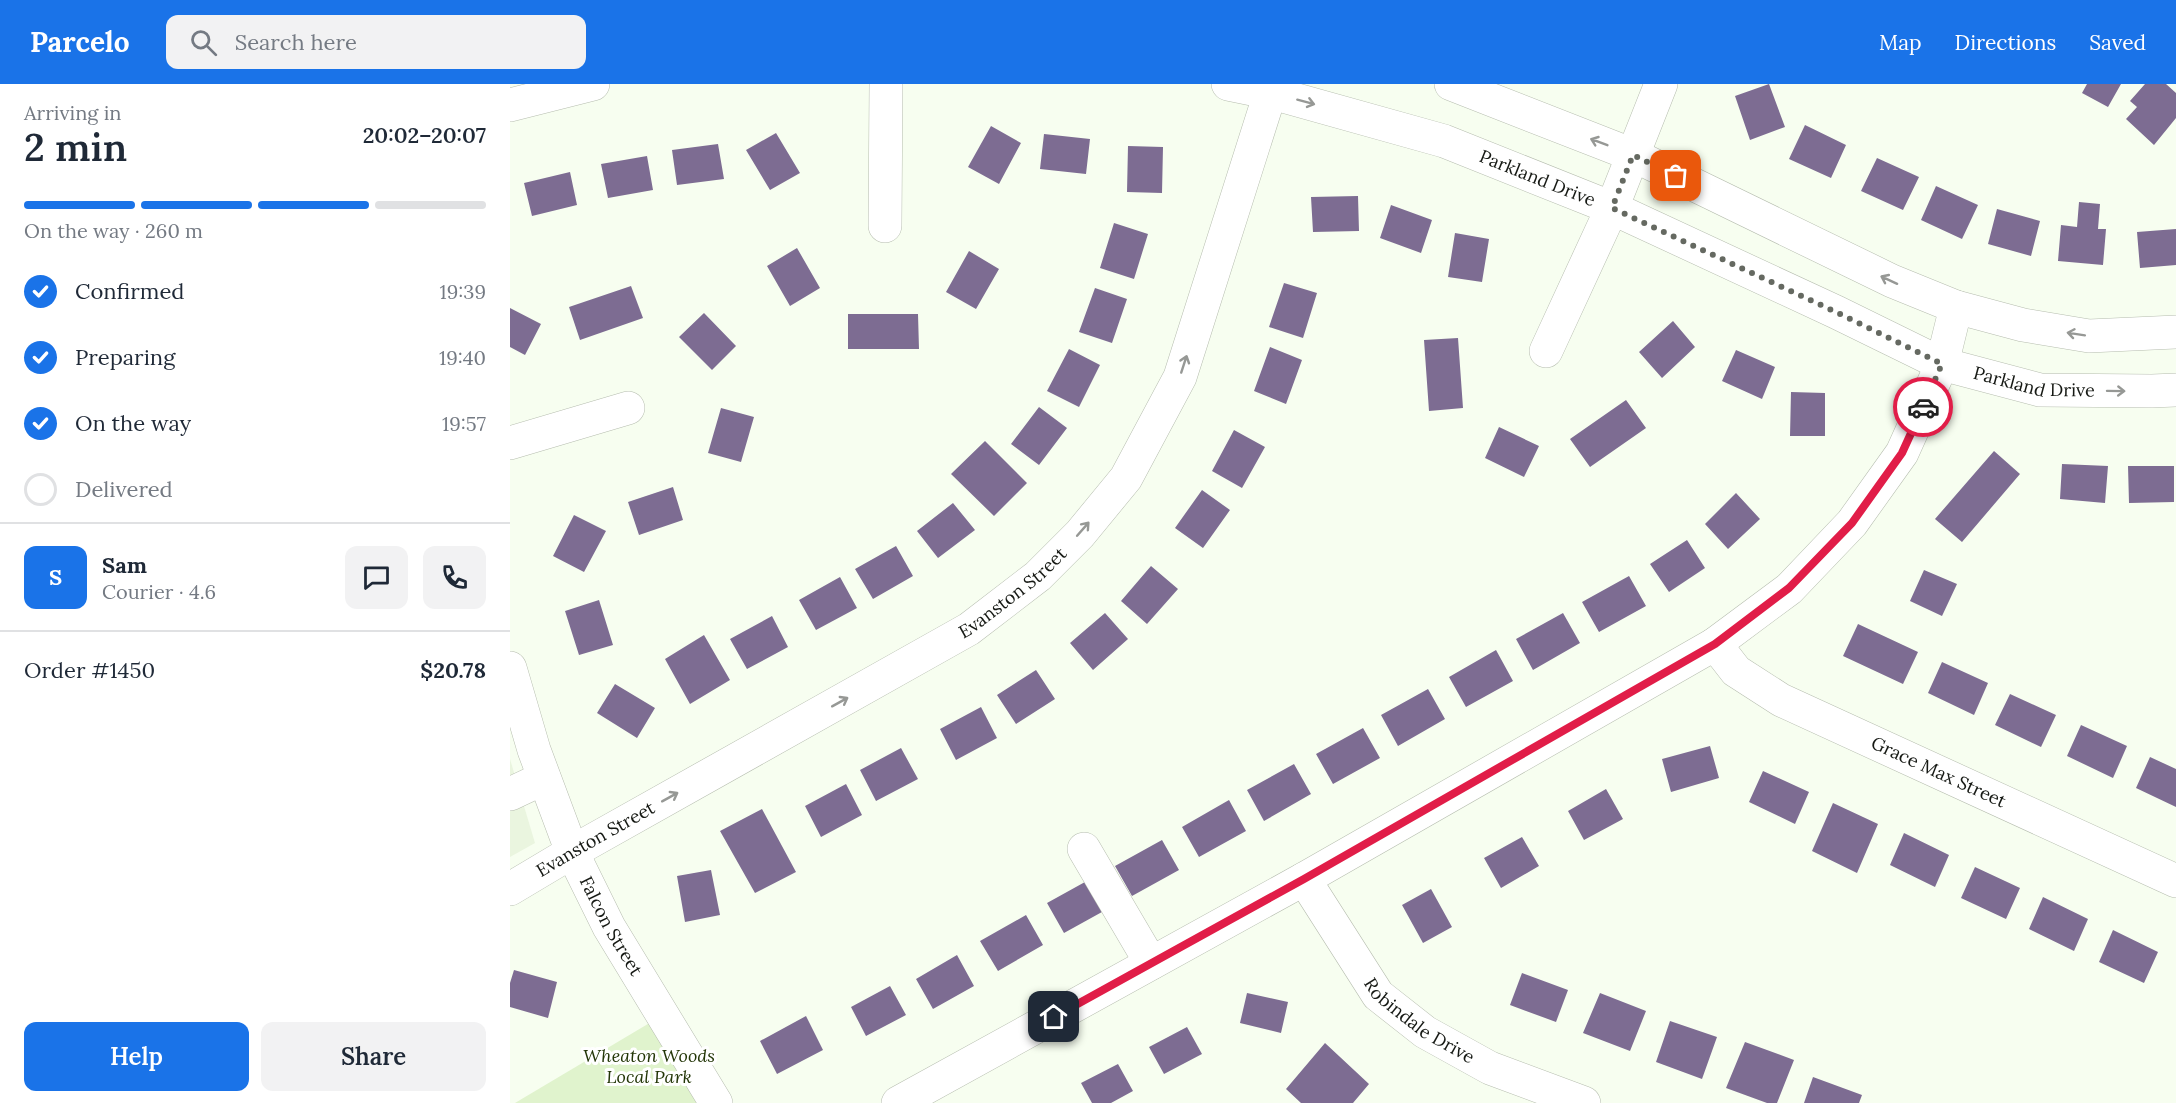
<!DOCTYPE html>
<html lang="en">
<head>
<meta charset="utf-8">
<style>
	:root { --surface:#fff; --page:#f2f2f3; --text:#1f2937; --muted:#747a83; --line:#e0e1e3; --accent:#1a73e8 }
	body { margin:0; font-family:Lora,serif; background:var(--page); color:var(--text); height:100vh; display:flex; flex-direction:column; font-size:22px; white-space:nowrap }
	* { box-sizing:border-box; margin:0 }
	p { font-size:20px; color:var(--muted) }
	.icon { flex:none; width:33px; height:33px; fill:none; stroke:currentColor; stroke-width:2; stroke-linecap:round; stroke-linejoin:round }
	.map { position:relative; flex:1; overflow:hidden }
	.sheet { display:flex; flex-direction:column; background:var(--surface); width:510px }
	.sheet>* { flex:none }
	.pin { position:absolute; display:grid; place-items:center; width:51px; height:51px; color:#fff; margin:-26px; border-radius:12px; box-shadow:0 3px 9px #0006 }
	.courier { position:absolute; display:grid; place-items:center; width:60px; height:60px; margin:-30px; border:4px solid #e11d48; border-radius:50%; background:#fff; color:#222; box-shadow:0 2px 8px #0007 }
	.head em { font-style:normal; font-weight:600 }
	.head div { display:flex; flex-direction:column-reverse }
	.head { display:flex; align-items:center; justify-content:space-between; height:102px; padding:0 24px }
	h1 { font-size:39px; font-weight:600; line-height:45px }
	.bar { display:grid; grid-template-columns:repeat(4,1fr); gap:9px 6px; align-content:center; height:72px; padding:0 24px }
	.bar i { height:8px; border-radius:4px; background:var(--line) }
	.bar .selected { background:var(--accent) }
	.bar p { grid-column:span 4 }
	.line { display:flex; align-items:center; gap:15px; padding:0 24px; border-top:2px solid var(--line) }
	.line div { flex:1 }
	.round { display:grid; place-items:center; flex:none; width:63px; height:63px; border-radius:12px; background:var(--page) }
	ol { padding:0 24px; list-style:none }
	li { display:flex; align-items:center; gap:18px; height:66px }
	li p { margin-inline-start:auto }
	li .icon { padding:6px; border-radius:50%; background:var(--accent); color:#fff; stroke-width:4 }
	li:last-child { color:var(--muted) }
	li i { width:33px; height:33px; border:3px solid var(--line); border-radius:50% }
	.action { display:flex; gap:12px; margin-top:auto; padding:12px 24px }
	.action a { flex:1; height:69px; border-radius:12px; background:var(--accent); color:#fff; font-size:24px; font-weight:600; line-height:69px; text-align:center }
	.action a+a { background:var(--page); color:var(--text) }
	header { display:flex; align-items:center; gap:36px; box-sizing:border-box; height:84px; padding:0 30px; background:var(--accent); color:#fff }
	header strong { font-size:28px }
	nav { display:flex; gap:33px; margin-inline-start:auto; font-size:21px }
	.search { width:420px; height:54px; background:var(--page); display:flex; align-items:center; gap:15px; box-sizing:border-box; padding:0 21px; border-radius:12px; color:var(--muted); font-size:22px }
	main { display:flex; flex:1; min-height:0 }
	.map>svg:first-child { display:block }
	.built { fill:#eaf5df }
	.green { fill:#e0f3cd }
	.building { fill:#7d6c92 }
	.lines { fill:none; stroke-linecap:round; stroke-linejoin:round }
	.minor-casing { stroke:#b6bdaf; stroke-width:34 }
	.minor { stroke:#fff; stroke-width:33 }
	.oneway { stroke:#969895 }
	.done { stroke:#656961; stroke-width:6; stroke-dasharray:0 10.8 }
	.route { stroke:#e11d48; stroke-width:8 }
	.labels { text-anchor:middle; stroke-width:6; stroke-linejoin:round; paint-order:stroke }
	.street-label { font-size:18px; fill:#161914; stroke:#fff }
	.park-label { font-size:18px; font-style:italic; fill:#233607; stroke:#fff }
</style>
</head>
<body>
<header>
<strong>Parcelo</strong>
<div class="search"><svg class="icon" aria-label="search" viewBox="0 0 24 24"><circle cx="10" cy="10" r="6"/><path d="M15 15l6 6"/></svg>Search here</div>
<nav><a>Map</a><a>Directions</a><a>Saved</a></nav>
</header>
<main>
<section class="sheet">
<div class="head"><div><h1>2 min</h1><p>Arriving in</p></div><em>20:02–20:07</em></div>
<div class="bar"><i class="selected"></i><i class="selected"></i><i class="selected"></i><i></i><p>On the way · 260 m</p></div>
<ol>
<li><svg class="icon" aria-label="check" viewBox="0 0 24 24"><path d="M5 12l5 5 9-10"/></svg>Confirmed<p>19:39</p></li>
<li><svg class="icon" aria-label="check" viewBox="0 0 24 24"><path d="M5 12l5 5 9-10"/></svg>Preparing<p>19:40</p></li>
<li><svg class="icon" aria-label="check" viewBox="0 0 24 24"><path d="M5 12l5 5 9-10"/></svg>On the way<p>19:57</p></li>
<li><i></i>Delivered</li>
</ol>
<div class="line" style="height:108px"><b class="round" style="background:var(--accent);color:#fff">S</b><div><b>Sam</b><p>Courier · 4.6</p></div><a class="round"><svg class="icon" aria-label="chat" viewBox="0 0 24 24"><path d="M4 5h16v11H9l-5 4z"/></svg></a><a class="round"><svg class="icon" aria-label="phone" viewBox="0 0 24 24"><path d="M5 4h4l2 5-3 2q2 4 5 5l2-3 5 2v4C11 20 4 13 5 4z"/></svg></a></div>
<div class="line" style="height:78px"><div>Order #1450</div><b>$20.78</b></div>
<div class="action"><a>Help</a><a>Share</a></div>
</section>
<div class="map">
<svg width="1666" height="1019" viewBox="0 0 1666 1019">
	<rect width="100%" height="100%" fill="#f7fef0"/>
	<path class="built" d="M 0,675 L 25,759 L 0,773 Z"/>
	<path class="green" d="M 153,931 L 206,1019 L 5,1019 Z"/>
	<path class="building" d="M 1259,0 L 1275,43 L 1240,56 L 1225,12 Z
		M 1577,0 L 1611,0 L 1598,23 L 1572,9 Z
		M 1635,0 L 1656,0 L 1666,9 L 1666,34 L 1644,61 L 1616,35 L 1627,23 L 1620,17 Z
		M 1295,41 L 1336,61 L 1321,94 L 1279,75 Z
		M 481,42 L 511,59 L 489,100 L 458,83 Z
		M 266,49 L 290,89 L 260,106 L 236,66 Z
		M 534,50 L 580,55 L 576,90 L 530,85 Z
		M 208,60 L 214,95 L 167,101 L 162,66 Z
		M 618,62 L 653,63 L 652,109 L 617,108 Z
		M 137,72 L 143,106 L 98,114 L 91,80 Z
		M 1367,74 L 1409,93 L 1393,126 L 1351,107 Z
		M 60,88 L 67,121 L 22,132 L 14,99 Z
		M 1426,102 L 1468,121 L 1452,155 L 1411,136 Z
		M 848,112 L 849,147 L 803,148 L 801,113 Z
		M 1569,118 L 1590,120 L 1588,145 L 1596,145 L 1593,181 L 1548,177 L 1551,141 L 1567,143 Z
		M 881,121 L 922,136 L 911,169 L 870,154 Z
		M 1487,125 L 1530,137 L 1521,172 L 1478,160 Z
		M 604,139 L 638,150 L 624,195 L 590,184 Z
		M 1666,145 L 1666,181 L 1630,184 L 1627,148 Z
		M 945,149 L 979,155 L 972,198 L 938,193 Z
		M 287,164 L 310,204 L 280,222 L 257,182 Z
		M 459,167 L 489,185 L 466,225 L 436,208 Z
		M 774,199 L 807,209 L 793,254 L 759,243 Z
		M 121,202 L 133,234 L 70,256 L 59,223 Z
		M 585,204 L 617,215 L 602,259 L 569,248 Z
		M 0,224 L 31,240 L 15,271 L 0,263 Z
		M 194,229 L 226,262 L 202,286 L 169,253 Z
		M 338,230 L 408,230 L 409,265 L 338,265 Z
		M 1163,237 L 1185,263 L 1152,294 L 1129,268 Z
		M 948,254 L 953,324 L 919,327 L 914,256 Z
		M 760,263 L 792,276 L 776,320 L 744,307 Z
		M 559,265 L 590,281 L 569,323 L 537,307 Z
		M 1226,266 L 1265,283 L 1252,315 L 1212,297 Z
		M 1281,308 L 1315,309 L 1315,352 L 1280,352 Z
		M 1116,316 L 1136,344 L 1080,383 L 1060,355 Z
		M 529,323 L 557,344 L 529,381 L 501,360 Z
		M 211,324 L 244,333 L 231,378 L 198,369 Z
		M 989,343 L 1029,362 L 1014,393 L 975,374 Z
		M 724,346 L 755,363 L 732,404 L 702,387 Z
		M 475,357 L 517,399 L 484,432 L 441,390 Z
		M 1484,367 L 1510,390 L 1452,458 L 1425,435 Z
		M 1552,380 L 1598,382 L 1595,419 L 1550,415 Z
		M 1618,382 L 1664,382 L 1664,418 L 1619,419 Z
		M 163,403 L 173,436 L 129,451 L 118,418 Z
		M 692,406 L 720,426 L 693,464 L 665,444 Z
		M 1226,409 L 1250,435 L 1218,465 L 1195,440 Z
		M 443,419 L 465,446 L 428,474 L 407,447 Z
		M 64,431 L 96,447 L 74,488 L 43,472 Z
		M 1177,456 L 1195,484 L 1159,508 L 1140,480 Z
		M 386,462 L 403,492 L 363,515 L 345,485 Z
		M 641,482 L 668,505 L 637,540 L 611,517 Z
		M 1414,486 L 1447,500 L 1432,532 L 1400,517 Z
		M 1119,492 L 1136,522 L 1089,548 L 1072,518 Z
		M 330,493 L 347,524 L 306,546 L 289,516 Z
		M 89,516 L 103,561 L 69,571 L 55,527 Z
		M 595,529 L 618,555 L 583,586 L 560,559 Z
		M 1053,529 L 1070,559 L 1023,586 L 1006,555 Z
		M 262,532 L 278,563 L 237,585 L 220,555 Z
		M 1348,540 L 1408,568 L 1393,600 L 1333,572 Z
		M 194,551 L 220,596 L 180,620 L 155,575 Z
		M 986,566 L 1003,597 L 956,623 L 939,593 Z
		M 1432,578 L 1478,599 L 1464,631 L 1418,609 Z
		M 526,586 L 545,615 L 506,640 L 487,611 Z
		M 105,600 L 145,624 L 127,654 L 87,629 Z
		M 918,605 L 935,635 L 888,662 L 871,631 Z
		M 1500,610 L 1546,631 L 1531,663 L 1485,641 Z
		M 471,623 L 487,654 L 446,676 L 430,645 Z
		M 1571,641 L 1617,662 L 1603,694 L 1557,672 Z
		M 853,644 L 870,674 L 823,700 L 806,670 Z
		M 1200,662 L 1209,694 L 1161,708 L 1152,675 Z
		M 391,664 L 408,695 L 366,717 L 350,686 Z
		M 1640,673 L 1666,685 L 1666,723 L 1626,704 Z
		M 784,680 L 801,710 L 754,737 L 737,706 Z
		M 1253,687 L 1299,708 L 1285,740 L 1239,718 Z
		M 336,700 L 352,731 L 311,753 L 295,722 Z
		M 1096,705 L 1113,735 L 1074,756 L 1058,727 Z
		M 719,716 L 736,747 L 689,773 L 672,743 Z
		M 1323,719 L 1368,740 L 1347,789 L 1302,767 Z
		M 252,725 L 286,788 L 245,809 L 210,747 Z
		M 1394,749 L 1439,771 L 1425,803 L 1380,781 Z
		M 1012,753 L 1029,782 L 991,804 L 974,774 Z
		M 652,756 L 669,786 L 622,812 L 605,782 Z
		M 1465,783 L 1510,804 L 1496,835 L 1451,814 Z
		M 201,786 L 210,831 L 175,838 L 167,792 Z
		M 584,793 L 601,823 L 554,849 L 537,819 Z
		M 921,805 L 942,843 L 913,859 L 892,821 Z
		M 1533,813 L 1578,835 L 1564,867 L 1519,845 Z
		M 516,831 L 533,861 L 488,887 L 470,857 Z
		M 1603,846 L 1648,868 L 1634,899 L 1589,878 Z
		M 447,871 L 464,902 L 423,925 L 406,895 Z
		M 4,886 L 47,898 L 38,934 L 0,923 L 0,899 Z
		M 1012,889 L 1058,906 L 1046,938 L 1000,921 Z
		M 380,902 L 396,931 L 356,952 L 341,923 Z
		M 737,909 L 778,918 L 771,949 L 730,939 Z
		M 1090,909 L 1136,927 L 1120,967 L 1073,949 Z
		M 296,932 L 313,966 L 267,990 L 250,957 Z
		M 1160,937 L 1207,953 L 1192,995 L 1146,978 Z
		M 677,943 L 692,970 L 654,990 L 639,963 Z
		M 1235,958 L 1284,976 L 1267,1019 L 1257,1019 L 1216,1004 Z
		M 815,959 L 859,1000 L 843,1019 L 791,1019 L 776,1005 Z
		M 608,980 L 623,1007 L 601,1019 L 582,1019 L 571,999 Z
		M 1303,993 L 1352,1011 L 1349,1019 L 1294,1019 Z"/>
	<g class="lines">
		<g class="minor-casing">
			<g id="minor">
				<path id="s1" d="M 718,0 L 762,9 L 934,57 L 1102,124 L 1326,228 L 1432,280 L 1530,306 L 1642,307 L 1666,306"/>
				<path d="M 941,0 L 1123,71 L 1382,197 L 1446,223 L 1513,241 L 1579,252 L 1666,248"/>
				<path d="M 0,21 L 83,0"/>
				<path d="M 375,142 L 376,0"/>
				<path d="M 1036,267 L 1102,124 L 1151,0"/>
				<path d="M 0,359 L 118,324"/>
				<path id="s2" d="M 1205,560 L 1226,587 L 1271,616 L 1666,797"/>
				<path id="s3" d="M 0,584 L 24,666 L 62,768 L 99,843 L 206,1019"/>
				<path d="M 0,710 L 34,694"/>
				<path d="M 574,765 L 641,879"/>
				<path id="s4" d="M 794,795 L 868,911 L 915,948 L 980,984 L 1074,1019"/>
				<path id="s5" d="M 0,805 L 62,768 L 459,545 L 528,492 L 570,450 L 616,394 L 670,293 L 763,0"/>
				<path d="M 388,1019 L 794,795 L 1205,560 L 1279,505 L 1342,439 L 1392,369 L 1432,280 L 1446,223"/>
			</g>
		</g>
		<use href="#minor" class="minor"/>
	</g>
	<defs><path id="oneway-shaft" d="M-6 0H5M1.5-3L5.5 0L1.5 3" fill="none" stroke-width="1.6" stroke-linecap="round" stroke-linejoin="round" transform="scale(1.5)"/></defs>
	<g class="oneway">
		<use href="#oneway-shaft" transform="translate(796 18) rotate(15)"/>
		<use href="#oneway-shaft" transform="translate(1089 58) rotate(-159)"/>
		<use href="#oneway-shaft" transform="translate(1379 196) rotate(-155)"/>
		<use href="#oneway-shaft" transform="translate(1566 250) rotate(-171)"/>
		<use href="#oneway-shaft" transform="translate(674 280) rotate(-72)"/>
		<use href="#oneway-shaft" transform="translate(1606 307) rotate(1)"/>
		<use href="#oneway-shaft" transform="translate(573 445) rotate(-49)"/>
		<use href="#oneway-shaft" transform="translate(330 618) rotate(-29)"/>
		<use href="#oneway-shaft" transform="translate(160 713) rotate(-29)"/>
	</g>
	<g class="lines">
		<path class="done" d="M 1166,92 L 1123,71 L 1102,124 L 1326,228 L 1432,280 L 1413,323"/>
		<path class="route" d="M 544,933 L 794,795 L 1205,560 L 1279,504 L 1342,439 L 1392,369 L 1413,323"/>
	</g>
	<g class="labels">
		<g class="street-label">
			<text dy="6" stroke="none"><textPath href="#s1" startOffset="324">Parkland Drive</textPath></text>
			<text dy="6" stroke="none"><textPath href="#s1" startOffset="864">Parkland Drive</textPath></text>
			<text dy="6" stroke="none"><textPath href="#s5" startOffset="584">Evanston Street</textPath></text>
			<text dy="6" stroke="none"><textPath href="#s2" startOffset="261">Grace Max Street</textPath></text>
			<text dy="6" stroke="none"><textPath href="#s5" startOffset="99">Evanston Street</textPath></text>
			<text dy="6" stroke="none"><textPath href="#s3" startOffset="278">Falcon Street</textPath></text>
			<text dy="6" stroke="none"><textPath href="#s4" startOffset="186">Robindale Drive</textPath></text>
		</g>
		<g class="park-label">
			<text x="139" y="978">Wheaton Woods<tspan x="139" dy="21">Local Park</tspan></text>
		</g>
	</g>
</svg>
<div class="pin" style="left:1166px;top:92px;background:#ea580c"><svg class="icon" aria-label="bag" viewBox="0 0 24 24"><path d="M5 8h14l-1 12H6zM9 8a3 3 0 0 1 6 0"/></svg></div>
<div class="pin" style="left:544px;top:933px;background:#1f2937"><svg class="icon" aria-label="home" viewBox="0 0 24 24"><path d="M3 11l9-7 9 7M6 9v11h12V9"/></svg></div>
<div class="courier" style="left:1413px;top:323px"><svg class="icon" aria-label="car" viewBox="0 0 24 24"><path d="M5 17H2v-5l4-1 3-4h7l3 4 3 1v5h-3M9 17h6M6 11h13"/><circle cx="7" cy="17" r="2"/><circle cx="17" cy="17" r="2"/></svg></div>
</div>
</main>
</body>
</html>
